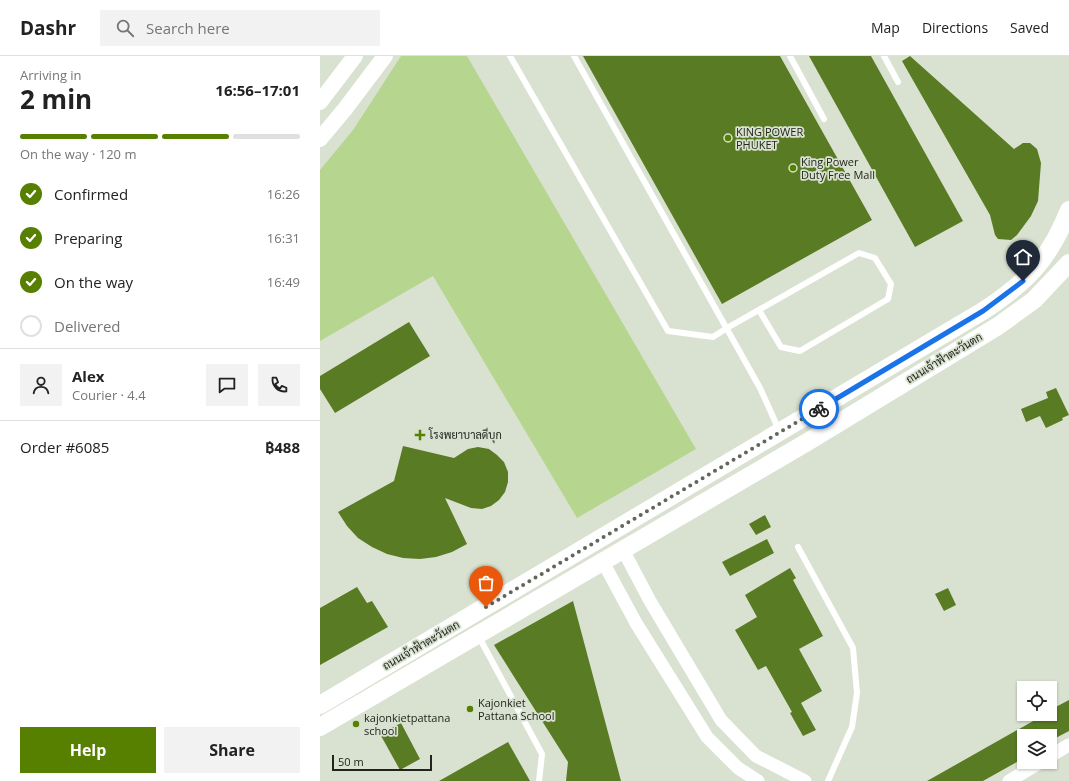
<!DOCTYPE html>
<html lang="en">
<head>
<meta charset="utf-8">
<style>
	:root { --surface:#fff; --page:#f2f2f2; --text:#222; --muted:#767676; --line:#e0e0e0; --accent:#577f00 }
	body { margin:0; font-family:"Open Sans",Sarabun,sans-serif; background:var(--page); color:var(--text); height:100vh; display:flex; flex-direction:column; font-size:15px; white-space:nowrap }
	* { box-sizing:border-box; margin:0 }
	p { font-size:13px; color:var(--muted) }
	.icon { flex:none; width:22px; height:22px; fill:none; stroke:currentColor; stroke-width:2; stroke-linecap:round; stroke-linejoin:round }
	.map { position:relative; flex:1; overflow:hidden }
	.side { display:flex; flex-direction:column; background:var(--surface); width:320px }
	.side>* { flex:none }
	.controls { position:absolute; left:697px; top:625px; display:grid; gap:8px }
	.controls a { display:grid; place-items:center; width:40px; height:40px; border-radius:0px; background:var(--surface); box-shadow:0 1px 3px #0004; font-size:20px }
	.scale { position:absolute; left:12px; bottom:10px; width:100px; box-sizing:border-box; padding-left:4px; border:2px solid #22251e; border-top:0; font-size:11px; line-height:14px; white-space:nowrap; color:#22251e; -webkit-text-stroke:3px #d9e2d0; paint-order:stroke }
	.pin { position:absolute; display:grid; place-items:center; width:34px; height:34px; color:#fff; margin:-41px -17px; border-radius:50% 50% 50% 0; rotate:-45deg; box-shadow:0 0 4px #0007 }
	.pin .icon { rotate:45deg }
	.courier { position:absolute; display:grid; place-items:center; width:40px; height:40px; margin:-20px; border:3px solid #1a73e8; border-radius:50%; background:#fff; color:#222; box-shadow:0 1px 5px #0007 }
	.overview em { font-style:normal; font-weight:700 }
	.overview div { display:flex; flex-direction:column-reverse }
	.overview { display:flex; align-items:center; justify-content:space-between; height:68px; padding:0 20px }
	h1 { font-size:26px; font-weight:700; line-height:30px }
	.bar { display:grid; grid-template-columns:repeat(4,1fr); gap:6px 4px; align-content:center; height:48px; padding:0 20px }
	.bar i { height:5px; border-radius:3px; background:var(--line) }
	.bar .on { background:var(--accent) }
	.bar p { grid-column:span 4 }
	.line { display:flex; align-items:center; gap:10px; padding:0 20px; border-top:1px solid var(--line) }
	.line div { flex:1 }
	.round { display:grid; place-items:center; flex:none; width:42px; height:42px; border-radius:0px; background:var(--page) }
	ol { padding:0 20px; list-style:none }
	li { display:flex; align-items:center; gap:12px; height:44px }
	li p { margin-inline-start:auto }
	li .icon { padding:4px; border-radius:50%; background:var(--accent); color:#fff; stroke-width:4 }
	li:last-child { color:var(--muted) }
	li i { width:22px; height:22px; border:2px solid var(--line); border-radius:50% }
	.button { display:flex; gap:8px; margin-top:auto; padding:8px 20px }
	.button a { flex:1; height:46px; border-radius:0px; background:var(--accent); color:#fff; font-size:16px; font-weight:700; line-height:46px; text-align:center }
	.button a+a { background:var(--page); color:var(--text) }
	header { display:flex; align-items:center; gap:24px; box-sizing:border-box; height:56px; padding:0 20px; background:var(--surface); border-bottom:1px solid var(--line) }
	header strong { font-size:19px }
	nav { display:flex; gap:22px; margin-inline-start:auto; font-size:14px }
	.search { width:280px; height:36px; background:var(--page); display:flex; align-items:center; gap:10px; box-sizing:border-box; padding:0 14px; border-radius:0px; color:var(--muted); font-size:15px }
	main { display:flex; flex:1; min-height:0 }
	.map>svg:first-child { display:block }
	.green { fill:#b6d690 }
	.building { fill:#597b24 }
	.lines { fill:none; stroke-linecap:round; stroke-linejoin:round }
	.service { stroke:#fff; stroke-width:6 }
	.minor { stroke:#fff; stroke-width:13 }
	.tertiary { stroke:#fff; stroke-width:16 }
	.secondary { stroke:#fff; stroke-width:18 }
	.done { stroke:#62675c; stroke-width:4; stroke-dasharray:0 7.2 }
	.route { stroke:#1a73e8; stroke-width:5 }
	.poi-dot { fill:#577f00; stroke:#d9e2d0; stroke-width:1.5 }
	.labels { text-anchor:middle; stroke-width:3.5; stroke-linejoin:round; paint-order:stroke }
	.poi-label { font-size:11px; fill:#22251e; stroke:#d9e2d0; text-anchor:start }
	.street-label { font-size:11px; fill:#22251e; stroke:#d9e2d0 }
</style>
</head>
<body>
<header>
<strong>Dashr</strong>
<div class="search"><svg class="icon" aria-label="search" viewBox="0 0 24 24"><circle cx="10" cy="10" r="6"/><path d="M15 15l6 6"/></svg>Search here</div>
<nav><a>Map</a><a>Directions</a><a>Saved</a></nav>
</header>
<main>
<section class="side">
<div class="overview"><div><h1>2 min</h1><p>Arriving in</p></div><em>16:56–17:01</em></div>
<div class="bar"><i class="on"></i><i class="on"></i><i class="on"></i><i></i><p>On the way · 120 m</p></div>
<ol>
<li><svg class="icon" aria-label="check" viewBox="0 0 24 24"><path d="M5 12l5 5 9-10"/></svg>Confirmed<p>16:26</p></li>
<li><svg class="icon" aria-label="check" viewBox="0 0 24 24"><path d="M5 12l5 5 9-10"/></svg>Preparing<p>16:31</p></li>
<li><svg class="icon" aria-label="check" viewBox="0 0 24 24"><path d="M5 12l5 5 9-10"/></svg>On the way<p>16:49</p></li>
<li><i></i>Delivered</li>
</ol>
<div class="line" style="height:72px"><a class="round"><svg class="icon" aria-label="person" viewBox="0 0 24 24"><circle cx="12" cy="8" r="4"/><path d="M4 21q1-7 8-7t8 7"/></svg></a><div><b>Alex</b><p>Courier · 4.4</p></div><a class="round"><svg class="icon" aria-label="chat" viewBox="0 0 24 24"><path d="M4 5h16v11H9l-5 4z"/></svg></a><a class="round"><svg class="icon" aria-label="phone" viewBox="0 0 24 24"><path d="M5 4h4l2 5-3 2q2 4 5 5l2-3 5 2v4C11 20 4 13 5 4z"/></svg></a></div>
<div class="line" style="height:52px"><div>Order #6085</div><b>฿488</b></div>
<div class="button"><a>Help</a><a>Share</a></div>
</section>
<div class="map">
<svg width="749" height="725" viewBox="0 0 749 725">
	<rect width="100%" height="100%" fill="#d9e2d0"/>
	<path class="green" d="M 81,0 L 147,0 L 376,393 L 257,462 L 113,220 L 0,285 L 0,114 L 33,74 Z"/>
	<path class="building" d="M 263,0 L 460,0 L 552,164 L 402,248 Z
		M 489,0 L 551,0 L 643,165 L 595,191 Z
		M 590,0 L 694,93 L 703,87 L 710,87 L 717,93 L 721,107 L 718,145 L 711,160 L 697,179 L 691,184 L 678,183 L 675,179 L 670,159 L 582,5 Z
		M 89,266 L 110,300 L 15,357 L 0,333 L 0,320 Z
		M 736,332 L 749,359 L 742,362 L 743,364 L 726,372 L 720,360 L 706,366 L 701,353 L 728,342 L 726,336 Z
		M 83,390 L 134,402 L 148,393 L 158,391 L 169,393 L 177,399 L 184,406 L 188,416 L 188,426 L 185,436 L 179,444 L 171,450 L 162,453 L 151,452 L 125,442 L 147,488 L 132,496 L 116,501 L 100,503 L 83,502 L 67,498 L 52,491 L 38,482 L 27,470 L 18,456 L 74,425 Z
		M 445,459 L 451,471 L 436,479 L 429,468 Z
		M 447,483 L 454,497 L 410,520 L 402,506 Z
		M 470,512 L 476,522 L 473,524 L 503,580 L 479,593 L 502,635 L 481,647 L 496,674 L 483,680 L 470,657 L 472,656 L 446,610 L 438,614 L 415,574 L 437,561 L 425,539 Z
		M 37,531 L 47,547 L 52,545 L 68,571 L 0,609 L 0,552 Z
		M 628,532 L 636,549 L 624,555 L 615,538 Z
		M 253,545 L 301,725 L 246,725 L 248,706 L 174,589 Z
		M 749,644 L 749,675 L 730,685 L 730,680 L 704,680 L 704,702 L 663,725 L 607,725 L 722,660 L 723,658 L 730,658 L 730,654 Z
		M 81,667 L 100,703 L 80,714 L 60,678 Z
		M 188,686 L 210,725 L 119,725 Z"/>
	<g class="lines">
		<path class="service" d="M 190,0 L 348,275 L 393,281 L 407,272 L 539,197 L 555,202 L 571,228 L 568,243 L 480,295 L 461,291 L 439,254
			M 254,0 L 440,332 L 459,374
			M 470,0 L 504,63
			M 564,0 L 578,26
			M 478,491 L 533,592 L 537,637 L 532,671 L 508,725
			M 159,581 L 222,698 L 219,725"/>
		<path class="minor" d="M 303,494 L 330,545 L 401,664 L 436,700 L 485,725
			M 283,506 L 316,567 L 387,681 L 418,712 L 438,725
			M 730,700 L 749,689
			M 689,725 L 721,706"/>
		<path class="tertiary" d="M 0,46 L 35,0
			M 0,83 L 25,53 L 65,0"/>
		<path class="secondary" d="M 0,649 L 663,255 C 707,226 729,204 749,154
			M 0,671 L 489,385 L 678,270 L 714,244 L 749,207"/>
	</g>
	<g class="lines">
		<path class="done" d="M 166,551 L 499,353"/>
		<path class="route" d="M 499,353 L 663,255 L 703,225"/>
	</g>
	<g class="poi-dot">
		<circle cx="408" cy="82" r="4"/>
		<circle cx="473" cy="112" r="4"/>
		<path d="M98 373h4v4h4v4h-4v4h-4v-4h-4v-4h4z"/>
		<circle cx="150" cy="653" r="4"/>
		<circle cx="36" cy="668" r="4"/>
	</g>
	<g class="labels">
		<g class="poi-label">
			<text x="416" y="80">KING POWER<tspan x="416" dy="13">PHUKET</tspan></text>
			<text x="481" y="110">King Power<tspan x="481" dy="13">Duty Free Mall</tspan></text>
			<text x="109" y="383">โรงพยาบาลดีบุก</text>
			<text x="158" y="651">Kajonkiet<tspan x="158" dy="13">Pattana School</tspan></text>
			<text x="44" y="666">kajonkietpattana<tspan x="44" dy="13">school</tspan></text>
		</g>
		<g class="street-label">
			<text transform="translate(624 302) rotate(-31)" y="4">ถนนเจ้าฟ้าตะวันตก</text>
			<text transform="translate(101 589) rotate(-30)" y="4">ถนนเจ้าฟ้าตะวันตก</text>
		</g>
	</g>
</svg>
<div class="controls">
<a><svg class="icon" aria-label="locate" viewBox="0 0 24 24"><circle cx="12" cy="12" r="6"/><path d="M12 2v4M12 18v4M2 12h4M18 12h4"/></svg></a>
<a><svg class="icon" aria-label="layers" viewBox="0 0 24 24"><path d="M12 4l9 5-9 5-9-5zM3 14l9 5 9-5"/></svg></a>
</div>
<div class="scale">50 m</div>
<div class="pin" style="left:166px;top:551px;background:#ea580c"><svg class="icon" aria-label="bag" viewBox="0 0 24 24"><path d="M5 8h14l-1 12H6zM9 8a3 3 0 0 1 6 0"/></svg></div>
<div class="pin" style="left:703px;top:225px;background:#1f2937"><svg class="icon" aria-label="home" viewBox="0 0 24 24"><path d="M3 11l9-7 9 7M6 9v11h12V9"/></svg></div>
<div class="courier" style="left:499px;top:353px"><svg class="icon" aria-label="bike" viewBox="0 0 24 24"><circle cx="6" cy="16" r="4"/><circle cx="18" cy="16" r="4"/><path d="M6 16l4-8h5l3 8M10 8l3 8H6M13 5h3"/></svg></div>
</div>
</main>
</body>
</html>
